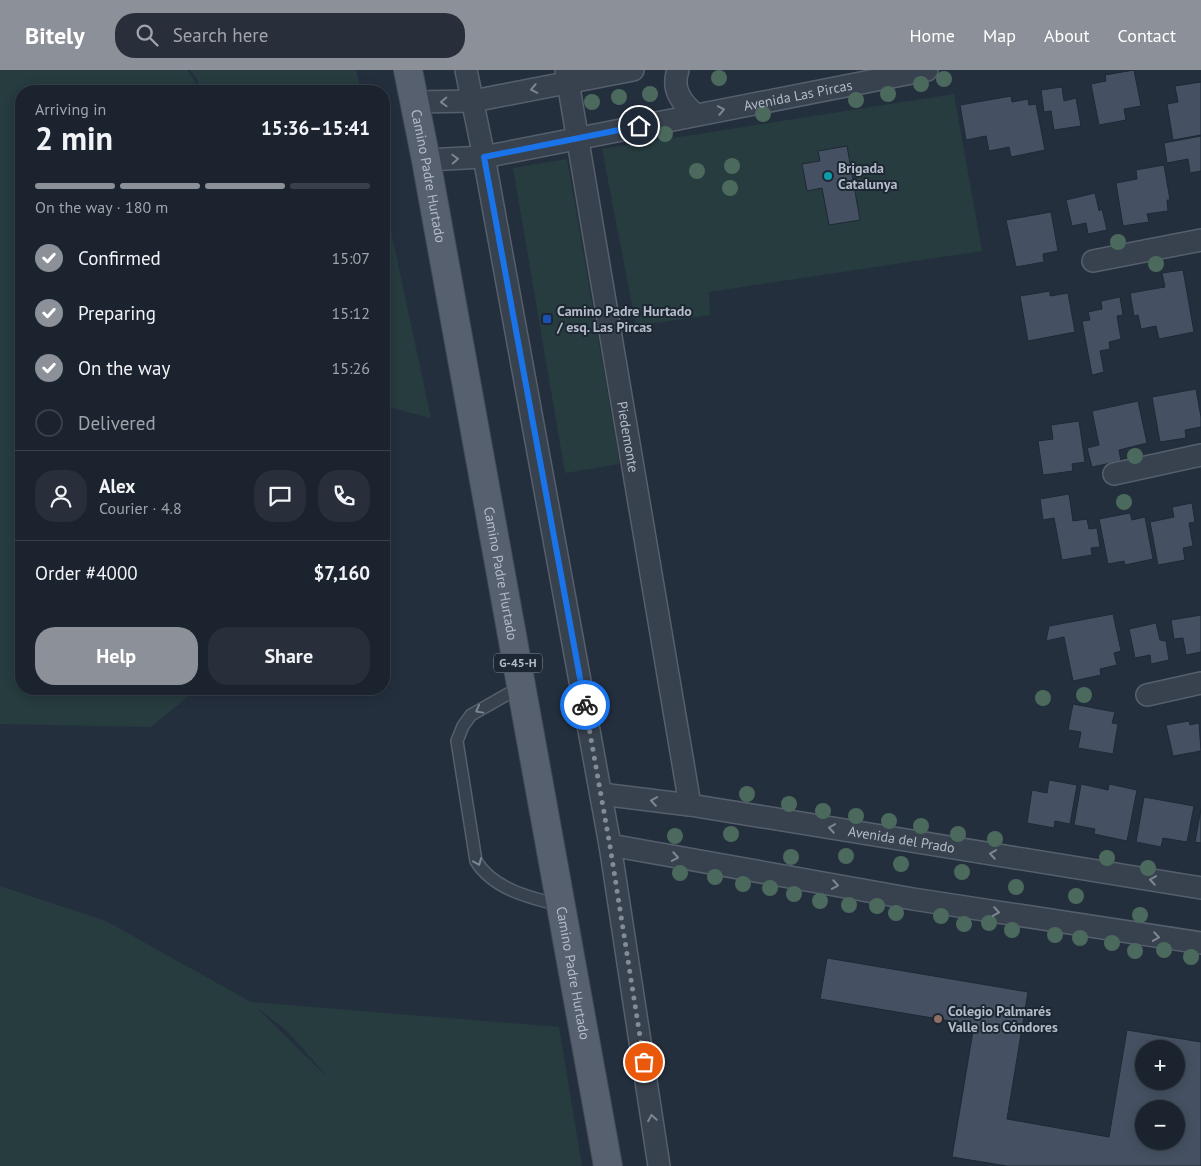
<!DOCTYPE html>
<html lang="en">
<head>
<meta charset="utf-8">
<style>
	:root { --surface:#1b232e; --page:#282f3a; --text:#f1f3f6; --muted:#a0a4aa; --line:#39404a; --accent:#8c9099 }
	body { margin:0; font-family:"PT Sans",sans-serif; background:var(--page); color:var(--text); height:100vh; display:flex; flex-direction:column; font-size:19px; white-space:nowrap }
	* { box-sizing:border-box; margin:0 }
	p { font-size:16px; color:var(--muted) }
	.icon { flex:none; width:28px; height:28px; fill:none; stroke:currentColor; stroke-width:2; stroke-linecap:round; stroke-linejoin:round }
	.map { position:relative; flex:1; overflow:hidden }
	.panel { position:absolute; left:15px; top:15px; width:375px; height:610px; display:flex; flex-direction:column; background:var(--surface); border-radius:20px; box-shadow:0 2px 12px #0003,0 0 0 1px var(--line) }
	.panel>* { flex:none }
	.controls { position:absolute; left:1135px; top:970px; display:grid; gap:10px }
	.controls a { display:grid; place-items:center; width:50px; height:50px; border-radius:50%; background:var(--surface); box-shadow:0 2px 12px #0003,0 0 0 1px var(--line); font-size:25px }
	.pin { position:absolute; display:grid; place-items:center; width:42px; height:42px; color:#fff; margin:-21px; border:2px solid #fff; border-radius:50%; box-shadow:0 1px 5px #0007 }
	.courier { position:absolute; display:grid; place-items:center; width:50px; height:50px; margin:-25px; border:4px solid #1a73e8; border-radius:50%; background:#fff; color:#222; box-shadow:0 1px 6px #0007 }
	.head em { font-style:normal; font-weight:600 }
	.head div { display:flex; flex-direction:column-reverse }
	.head { display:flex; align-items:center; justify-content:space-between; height:85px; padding:0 20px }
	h1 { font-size:32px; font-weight:600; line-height:38px }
	.bar { display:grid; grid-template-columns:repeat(4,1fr); gap:8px 5px; align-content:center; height:60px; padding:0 20px }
	.bar i { height:6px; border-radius:4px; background:var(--line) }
	.bar .active { background:var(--accent) }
	.bar p { grid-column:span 4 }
	.line { display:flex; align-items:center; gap:12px; padding:0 20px; border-top:1px solid var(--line) }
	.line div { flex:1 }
	.round { display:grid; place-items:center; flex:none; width:52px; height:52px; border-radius:20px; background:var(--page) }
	ol { padding:0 20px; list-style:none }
	li { display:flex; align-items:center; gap:15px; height:55px }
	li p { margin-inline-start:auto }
	li .icon { padding:5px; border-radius:50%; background:var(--accent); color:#fff; stroke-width:4 }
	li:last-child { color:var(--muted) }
	li i { width:28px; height:28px; border:2px solid var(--line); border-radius:50% }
	.button { display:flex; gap:10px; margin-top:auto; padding:10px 20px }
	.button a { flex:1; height:58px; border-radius:20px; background:var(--accent); color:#fff; font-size:20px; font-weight:600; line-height:58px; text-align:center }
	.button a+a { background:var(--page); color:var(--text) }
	header { display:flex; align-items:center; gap:30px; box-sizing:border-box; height:70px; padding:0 25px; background:var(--accent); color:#fff }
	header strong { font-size:24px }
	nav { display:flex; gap:28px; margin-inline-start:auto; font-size:18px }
	.search { width:350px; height:45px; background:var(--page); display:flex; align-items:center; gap:12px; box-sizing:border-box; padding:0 18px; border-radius:20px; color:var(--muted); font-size:19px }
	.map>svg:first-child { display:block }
	.green { fill:#263c3f; fill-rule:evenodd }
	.building { fill:#455162; stroke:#1f2835; fill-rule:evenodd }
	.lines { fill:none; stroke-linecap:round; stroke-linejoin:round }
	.service-casing { stroke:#565f6c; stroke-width:14 }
	.minor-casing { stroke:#565f6c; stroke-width:24 }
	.primary-casing { stroke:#414a57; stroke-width:30 }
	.service { stroke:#38414e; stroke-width:11 }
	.minor { stroke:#38414e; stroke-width:21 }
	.primary { stroke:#56606e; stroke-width:28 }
	.tree { fill:#4b6a5d }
	.oneway { stroke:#7c8592 }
	.done { stroke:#828b98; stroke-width:5; stroke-dasharray:0 9 }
	.route { stroke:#1a73e8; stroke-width:6 }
	.culture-dot { fill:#0f9aa8; stroke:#1d2633; stroke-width:2 }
	.transit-dot { fill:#1a4fb4; stroke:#1d2633; stroke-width:2 }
	.education-dot { fill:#8d6e63; stroke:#1d2633; stroke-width:2 }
	.labels { text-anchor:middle; stroke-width:4; stroke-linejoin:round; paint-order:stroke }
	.shield { fill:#1d2633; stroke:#878f9c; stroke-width:1 }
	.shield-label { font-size:12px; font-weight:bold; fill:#b4bcc9 }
	.street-label { font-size:14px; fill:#b4bcc9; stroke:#1d2633 }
	.poi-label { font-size:14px; font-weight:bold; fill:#b4bcc9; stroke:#1d2633; text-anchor:start }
</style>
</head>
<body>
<header>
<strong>Bitely</strong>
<div class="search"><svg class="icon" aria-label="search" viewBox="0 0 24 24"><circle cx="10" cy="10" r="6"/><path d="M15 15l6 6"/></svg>Search here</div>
<nav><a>Home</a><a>Map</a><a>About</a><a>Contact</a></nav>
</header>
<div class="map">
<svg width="1201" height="1096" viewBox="0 0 1201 1096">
	<rect width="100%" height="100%" fill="#242f3e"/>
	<path class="green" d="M 0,0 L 187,0 L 199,17 L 197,9 L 190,0 L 356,0 L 361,21 L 21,21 L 21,619 L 197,619 L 151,657 L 0,654 Z
		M 954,24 L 982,181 L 709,222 L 710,245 L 636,256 L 602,79 Z
		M 567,89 L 620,394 L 565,403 L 513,98 Z
		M 384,128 L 431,348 L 384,336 Z
		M 0,816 L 106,851 L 251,932 L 559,957 L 582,1096 L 0,1096 ZM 256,937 L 287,961 L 325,1004 L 324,1004 Z"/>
	<path class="building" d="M 1134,0 L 1141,36 L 1124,39 L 1126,50 L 1099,55 L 1091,14 L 1106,11 L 1105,5 Z
		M 1201,12 L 1201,65 L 1173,70 L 1167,34 L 1178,32 L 1175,16 Z
		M 1062,17 L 1064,31 L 1076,28 L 1081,56 L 1054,60 L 1051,41 L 1044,42 L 1041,20 Z
		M 1011,26 L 1012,32 L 1028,29 L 1029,35 L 1036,34 L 1045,80 L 1011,87 L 1009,77 L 989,81 L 986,66 L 966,70 L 960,35 Z
		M 1201,66 L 1201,101 L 1190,103 L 1188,89 L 1167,93 L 1164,73 Z
		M 847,76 L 860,150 L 829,155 L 822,118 L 807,121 L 802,94 L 820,91 L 818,81 Z
		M 1164,95 L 1170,130 L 1167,130 L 1168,141 L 1147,144 L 1149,152 L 1123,156 L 1116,113 L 1137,109 L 1136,100 Z
		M 1095,123 L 1099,141 L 1102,139 L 1107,160 L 1088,164 L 1086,153 L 1072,156 L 1066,130 Z
		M 1051,142 L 1058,181 L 1043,184 L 1044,192 L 1016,197 L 1006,150 Z
		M 1183,200 L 1194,262 L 1159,269 L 1156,256 L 1141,259 L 1138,245 L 1134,246 L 1130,223 L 1165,217 L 1162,203 Z
		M 1050,221 L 1050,226 L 1068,223 L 1075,262 L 1028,271 L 1020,226 Z
		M 1120,227 L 1123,245 L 1117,246 L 1121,269 L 1109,272 L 1110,279 L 1100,281 L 1104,302 L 1092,305 L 1082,251 L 1090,250 L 1088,242 L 1102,239 L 1101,231 Z
		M 1196,319 L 1201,347 L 1201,357 L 1185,360 L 1186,368 L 1160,372 L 1152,327 Z
		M 1138,331 L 1147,373 L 1119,380 L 1121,391 L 1092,397 L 1087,378 L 1099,375 L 1092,341 Z
		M 1079,351 L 1085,392 L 1072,394 L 1073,401 L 1043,405 L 1038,371 L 1053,369 L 1051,355 Z
		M 1069,424 L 1073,451 L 1087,449 L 1089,459 L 1097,458 L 1100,477 L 1091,478 L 1092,485 L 1062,490 L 1054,448 L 1043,450 L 1040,429 Z
		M 1192,433 L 1195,452 L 1189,453 L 1193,476 L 1183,478 L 1185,490 L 1158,495 L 1150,452 L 1174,447 L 1172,437 Z
		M 1130,443 L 1132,450 L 1145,447 L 1153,489 L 1125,495 L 1124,491 L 1108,494 L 1099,449 Z
		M 1113,544 L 1121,581 L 1114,583 L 1117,595 L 1100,599 L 1101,605 L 1073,611 L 1064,567 L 1046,571 L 1049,556 Z
		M 1201,545 L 1201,582 L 1186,585 L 1183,568 L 1174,569 L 1171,550 Z
		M 1156,553 L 1160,570 L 1166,571 L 1169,590 L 1151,594 L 1150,585 L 1135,588 L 1129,559 Z
		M 1073,634 L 1115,642 L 1112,653 L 1118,654 L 1113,684 L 1078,678 L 1081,662 L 1068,660 Z
		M 1189,651 L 1190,655 L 1199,653 L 1201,681 L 1173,686 L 1166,655 Z
		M 1049,710 L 1077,715 L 1070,754 L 1055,751 L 1054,758 L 1027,753 L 1032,720 L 1047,723 Z
		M 1081,714 L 1108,720 L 1109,714 L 1137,720 L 1127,771 L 1094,764 L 1095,759 L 1074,755 Z
		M 1144,727 L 1194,736 L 1187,772 L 1163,768 L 1161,777 L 1136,772 Z
		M 1201,739 L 1201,773 L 1195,772 Z
		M 827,888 L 1028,922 L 1007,1049 L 1109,1067 L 1127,960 L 1201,972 L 1201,1096 L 1007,1096 L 952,1087 L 974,955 L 820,929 ZM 1144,979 L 1176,979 L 1176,1011 L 1144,1011 ZM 1144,1039 L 1176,1039 L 1176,1071 L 1144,1071 Z"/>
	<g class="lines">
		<g class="service-casing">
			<path id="service" d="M 520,617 L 471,645 L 463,656 L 457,671 L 476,791 C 493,819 530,828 560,835"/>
		</g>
		<g class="minor-casing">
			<g id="minor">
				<path d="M 466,0 L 484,87 L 610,775 L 659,1096"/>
				<path id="s1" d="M 566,0 L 690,735"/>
				<path d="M 678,0 C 671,20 682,33 696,45"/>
				<path d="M 415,32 L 473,31 L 633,0"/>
				<path id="s2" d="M 426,90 L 484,87 L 927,0"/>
				<path d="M 1093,191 L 1201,170"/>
				<path d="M 1114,404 L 1201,385"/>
				<path d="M 1147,625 L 1201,613"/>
				<path id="s3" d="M 601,724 L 690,735 L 1201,818"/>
				<path d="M 610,775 L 913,829 L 1201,873"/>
			</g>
		</g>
		<g class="primary-casing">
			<g id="primary">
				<path id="s4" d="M 408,0 L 426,90 L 608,1096"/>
			</g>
		</g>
		<use href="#service" class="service"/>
		<use href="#minor" class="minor"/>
		<use href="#primary" class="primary"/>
	</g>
	<g class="tree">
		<circle cx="719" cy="8" r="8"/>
		<circle cx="944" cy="9" r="8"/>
		<circle cx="921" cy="14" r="8"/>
		<circle cx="650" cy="24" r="8"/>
		<circle cx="888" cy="24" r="8"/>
		<circle cx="619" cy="27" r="8"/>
		<circle cx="856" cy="30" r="8"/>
		<circle cx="592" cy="32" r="8"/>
		<circle cx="763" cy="44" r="8"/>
		<circle cx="665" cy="64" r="8"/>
		<circle cx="639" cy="68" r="8"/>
		<circle cx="732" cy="96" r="8"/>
		<circle cx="697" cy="101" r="8"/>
		<circle cx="730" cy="118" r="8"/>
		<circle cx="1118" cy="172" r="8"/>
		<circle cx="1156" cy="194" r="8"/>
		<circle cx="1135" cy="386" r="8"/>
		<circle cx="1124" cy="432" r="8"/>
		<circle cx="1084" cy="625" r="8"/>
		<circle cx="1043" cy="628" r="8"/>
		<circle cx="747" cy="724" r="8"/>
		<circle cx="789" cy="734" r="8"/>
		<circle cx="823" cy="741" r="8"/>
		<circle cx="856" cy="746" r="8"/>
		<circle cx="889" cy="751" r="8"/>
		<circle cx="921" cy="756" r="8"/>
		<circle cx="731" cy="764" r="8"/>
		<circle cx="958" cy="764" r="8"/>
		<circle cx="675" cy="766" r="8"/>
		<circle cx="995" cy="769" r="8"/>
		<circle cx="846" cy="786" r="8"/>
		<circle cx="791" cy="787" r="8"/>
		<circle cx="1107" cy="788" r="8"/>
		<circle cx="901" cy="794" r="8"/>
		<circle cx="1148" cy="798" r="8"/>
		<circle cx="962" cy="802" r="8"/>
		<circle cx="680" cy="803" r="8"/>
		<circle cx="715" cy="807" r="8"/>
		<circle cx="743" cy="814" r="8"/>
		<circle cx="1016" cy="817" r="8"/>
		<circle cx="770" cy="818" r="8"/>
		<circle cx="794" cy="824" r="8"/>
		<circle cx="1076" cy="826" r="8"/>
		<circle cx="820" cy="831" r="8"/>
		<circle cx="849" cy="835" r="8"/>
		<circle cx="877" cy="836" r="8"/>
		<circle cx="896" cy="843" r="8"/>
		<circle cx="1140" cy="845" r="8"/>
		<circle cx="941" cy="846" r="8"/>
		<circle cx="989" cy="853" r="8"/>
		<circle cx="964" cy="854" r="8"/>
		<circle cx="1012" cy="860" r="8"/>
		<circle cx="1055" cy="865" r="8"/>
		<circle cx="1080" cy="868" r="8"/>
		<circle cx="1112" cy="873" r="8"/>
		<circle cx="1164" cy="880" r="8"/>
		<circle cx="1135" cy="881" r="8"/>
		<circle cx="1191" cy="887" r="8"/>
	</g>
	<defs><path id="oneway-chevron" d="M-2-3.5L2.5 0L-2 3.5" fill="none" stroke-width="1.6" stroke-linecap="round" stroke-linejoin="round" transform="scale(1.25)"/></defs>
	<g class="oneway">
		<use href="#oneway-chevron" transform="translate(534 19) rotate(169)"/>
		<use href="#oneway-chevron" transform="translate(444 32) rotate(178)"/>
		<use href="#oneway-chevron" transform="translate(721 40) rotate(-11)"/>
		<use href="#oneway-chevron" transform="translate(455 89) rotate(-3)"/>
		<use href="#oneway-chevron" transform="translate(479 640) rotate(151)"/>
		<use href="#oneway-chevron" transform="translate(654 731) rotate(-172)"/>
		<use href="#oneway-chevron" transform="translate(832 758) rotate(-171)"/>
		<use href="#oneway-chevron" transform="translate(993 784) rotate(-171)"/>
		<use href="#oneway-chevron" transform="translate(675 787) rotate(10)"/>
		<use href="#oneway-chevron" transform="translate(478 792) rotate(68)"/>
		<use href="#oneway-chevron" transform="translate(1153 810) rotate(-171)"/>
		<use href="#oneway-chevron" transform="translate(835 815) rotate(10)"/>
		<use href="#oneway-chevron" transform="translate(996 842) rotate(9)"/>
		<use href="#oneway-chevron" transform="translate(1156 867) rotate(9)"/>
		<use href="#oneway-chevron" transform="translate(652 1048) rotate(-99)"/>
	</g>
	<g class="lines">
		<path class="done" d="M 585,635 L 610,776 L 644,992"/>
		<path class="route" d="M 585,635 L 484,87 L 639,56"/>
	</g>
	<circle class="culture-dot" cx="828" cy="106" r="5"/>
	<rect class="transit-dot" x="542" y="244" width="10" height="10" rx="2.5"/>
	<circle class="education-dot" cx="938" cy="949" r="5"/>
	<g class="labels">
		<rect class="shield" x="494" y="583.5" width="48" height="19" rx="4"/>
		<g class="shield-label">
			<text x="518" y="597">G-45-H</text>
		</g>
		<g class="street-label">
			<text dy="5" stroke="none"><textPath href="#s2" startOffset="378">Avenida Las Pircas</textPath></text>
			<text dy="5" stroke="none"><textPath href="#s4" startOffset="108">Camino Padre Hurtado</textPath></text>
			<text dy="5" stroke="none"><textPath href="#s1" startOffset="372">Piedemonte</textPath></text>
			<text dy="5" stroke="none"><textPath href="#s4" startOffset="512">Camino Padre Hurtado</textPath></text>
			<text dy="5" stroke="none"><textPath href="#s3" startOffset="304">Avenida del Prado</textPath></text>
			<text dy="5" stroke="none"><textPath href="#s4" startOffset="918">Camino Padre Hurtado</textPath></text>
		</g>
		<g class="poi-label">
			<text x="838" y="103">Brigada<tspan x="838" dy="16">Catalunya</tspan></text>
			<text x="557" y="246">Camino Padre Hurtado<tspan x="557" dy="16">/ esq. Las Pircas</tspan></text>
			<text x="948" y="946">Colegio Palmarés<tspan x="948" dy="16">Valle los Cóndores</tspan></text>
		</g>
	</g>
</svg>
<div class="controls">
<a>+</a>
<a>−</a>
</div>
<div class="pin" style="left:644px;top:992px;background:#ea580c"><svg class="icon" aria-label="bag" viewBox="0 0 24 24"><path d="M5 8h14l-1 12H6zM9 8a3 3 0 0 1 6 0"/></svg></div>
<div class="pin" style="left:639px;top:56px;background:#1f2937"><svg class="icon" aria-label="home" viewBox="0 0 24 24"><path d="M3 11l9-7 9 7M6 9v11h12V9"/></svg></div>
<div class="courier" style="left:585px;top:635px"><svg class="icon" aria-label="bike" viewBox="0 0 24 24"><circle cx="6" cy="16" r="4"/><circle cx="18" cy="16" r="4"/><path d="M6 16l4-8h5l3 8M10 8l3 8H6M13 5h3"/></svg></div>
<section class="panel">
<div class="head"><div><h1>2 min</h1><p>Arriving in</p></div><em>15:36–15:41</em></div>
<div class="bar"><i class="active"></i><i class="active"></i><i class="active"></i><i></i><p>On the way · 180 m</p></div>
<ol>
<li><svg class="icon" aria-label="check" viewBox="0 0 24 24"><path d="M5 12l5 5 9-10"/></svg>Confirmed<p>15:07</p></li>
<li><svg class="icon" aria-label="check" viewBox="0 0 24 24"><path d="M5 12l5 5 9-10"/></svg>Preparing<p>15:12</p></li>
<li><svg class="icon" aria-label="check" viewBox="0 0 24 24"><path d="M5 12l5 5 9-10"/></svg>On the way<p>15:26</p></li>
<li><i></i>Delivered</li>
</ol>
<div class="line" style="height:90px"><a class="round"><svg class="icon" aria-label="person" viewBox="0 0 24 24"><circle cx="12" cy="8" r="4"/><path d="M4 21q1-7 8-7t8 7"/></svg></a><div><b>Alex</b><p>Courier · 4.8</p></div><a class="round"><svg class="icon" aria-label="chat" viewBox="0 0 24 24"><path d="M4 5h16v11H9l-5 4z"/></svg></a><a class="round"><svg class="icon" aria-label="phone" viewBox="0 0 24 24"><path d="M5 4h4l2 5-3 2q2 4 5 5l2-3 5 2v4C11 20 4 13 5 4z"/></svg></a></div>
<div class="line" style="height:65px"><div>Order #4000</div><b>$7,160</b></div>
<div class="button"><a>Help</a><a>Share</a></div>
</section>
</div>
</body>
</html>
